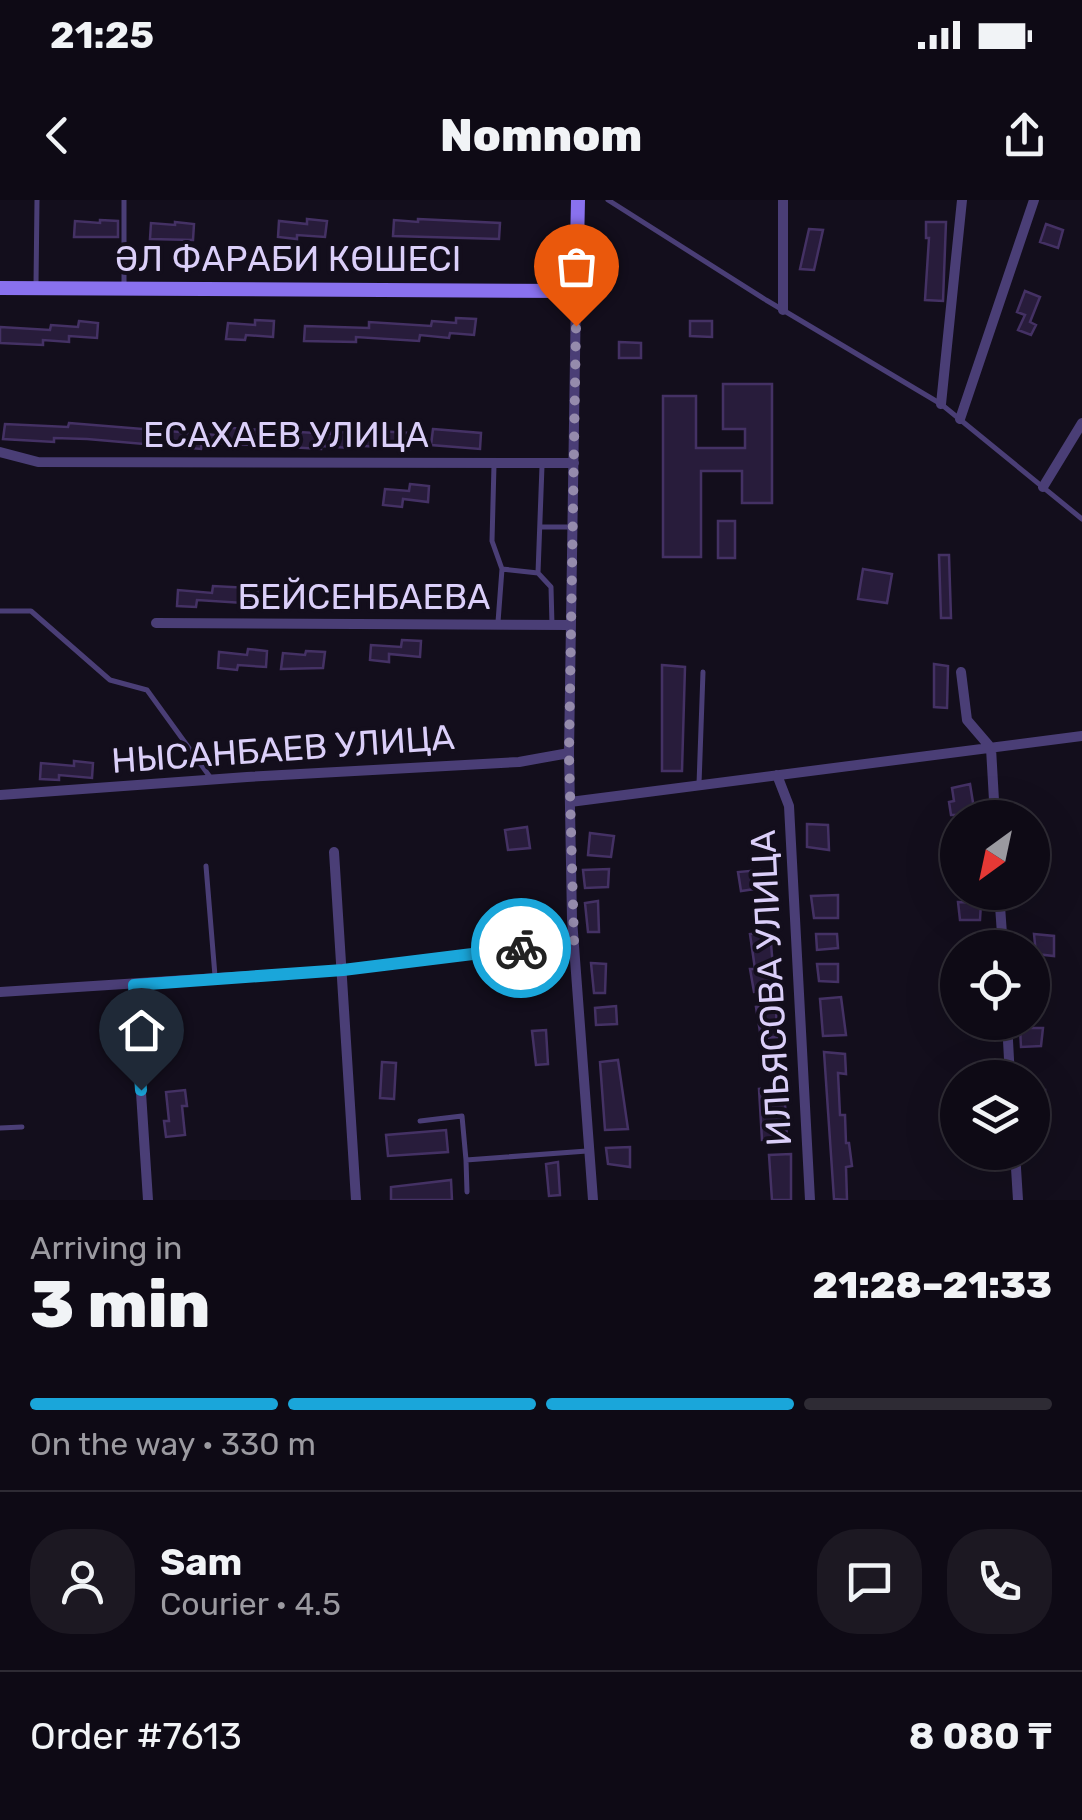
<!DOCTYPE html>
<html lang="en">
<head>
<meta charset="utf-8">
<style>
	:root { --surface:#0e0a15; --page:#1c1822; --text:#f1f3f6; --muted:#9b9aa0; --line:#2e2b34; --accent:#1aa6da }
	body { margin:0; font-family:Rubik,sans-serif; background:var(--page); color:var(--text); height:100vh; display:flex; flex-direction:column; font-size:38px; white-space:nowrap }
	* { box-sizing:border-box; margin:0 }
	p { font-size:32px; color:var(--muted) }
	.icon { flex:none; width:55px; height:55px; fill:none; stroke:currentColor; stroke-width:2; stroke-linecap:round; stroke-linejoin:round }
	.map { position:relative; height:1000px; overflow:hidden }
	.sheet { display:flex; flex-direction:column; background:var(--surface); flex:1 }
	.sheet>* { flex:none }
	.needle { width:65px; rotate:213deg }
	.tools { position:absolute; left:940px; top:600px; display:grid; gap:20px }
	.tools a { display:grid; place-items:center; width:110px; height:110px; border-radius:50%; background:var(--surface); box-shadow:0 10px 40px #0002,0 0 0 2px var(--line); font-size:50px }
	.pin { position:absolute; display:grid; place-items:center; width:85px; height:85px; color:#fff; margin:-102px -42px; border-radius:50% 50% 50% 0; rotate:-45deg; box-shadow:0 0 10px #0007 }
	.pin .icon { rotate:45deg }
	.courier { position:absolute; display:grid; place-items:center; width:100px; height:100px; margin:-50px; border:8px solid #1aa6da; border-radius:50%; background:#fff; color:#222; box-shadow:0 2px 12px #0007 }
	.overview em { font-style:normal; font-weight:800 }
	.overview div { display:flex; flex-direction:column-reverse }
	.overview { display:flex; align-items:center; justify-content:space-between; height:170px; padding:0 30px }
	h1 { font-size:65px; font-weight:800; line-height:75px }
	.bar { display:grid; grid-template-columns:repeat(4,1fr); gap:15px 10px; align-content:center; height:120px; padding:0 30px }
	.bar i { height:12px; border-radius:8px; background:var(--line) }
	.bar .active { background:var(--accent) }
	.bar p { grid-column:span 4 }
	.line { display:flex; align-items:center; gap:25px; padding:0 30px; border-top:2px solid var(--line) }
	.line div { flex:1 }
	.round { display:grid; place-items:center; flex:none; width:105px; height:105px; border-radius:40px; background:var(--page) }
	.status { display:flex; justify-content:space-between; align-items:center; height:70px; padding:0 50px; background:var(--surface); direction:ltr }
	.status svg { height:28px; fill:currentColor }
	header { display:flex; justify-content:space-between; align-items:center; height:130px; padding:0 30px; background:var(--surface); font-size:45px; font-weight:800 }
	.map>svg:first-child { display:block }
	.building { fill:#281c3b; stroke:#443164; stroke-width:2.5 }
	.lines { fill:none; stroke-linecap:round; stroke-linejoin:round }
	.lane { stroke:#4a3e76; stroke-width:5 }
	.street { stroke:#4a3e76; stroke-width:10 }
	.secondary { stroke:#8971ee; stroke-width:14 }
	.done { stroke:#958bac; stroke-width:10; stroke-dasharray:0 18 }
	.route { stroke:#1aa6da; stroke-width:12 }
	.labels { text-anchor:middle; stroke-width:8; stroke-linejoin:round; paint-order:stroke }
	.street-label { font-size:35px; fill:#dbcff9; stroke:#130e1c }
</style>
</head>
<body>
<div class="status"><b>21:25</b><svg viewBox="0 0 49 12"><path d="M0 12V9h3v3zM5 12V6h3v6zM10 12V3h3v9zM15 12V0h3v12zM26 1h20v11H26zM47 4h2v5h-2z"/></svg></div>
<header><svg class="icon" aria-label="back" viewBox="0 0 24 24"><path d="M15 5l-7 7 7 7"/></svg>Nomnom<svg class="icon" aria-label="share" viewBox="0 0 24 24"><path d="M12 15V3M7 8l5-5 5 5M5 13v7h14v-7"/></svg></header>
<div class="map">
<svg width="1082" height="1000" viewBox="0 0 1082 1000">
	<rect width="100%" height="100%" fill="#130e1c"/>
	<path class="building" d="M 307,19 L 327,21 L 325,37 L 297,35 L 297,39 L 278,37 L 279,21 L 307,24 Z
		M 418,19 L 500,23 L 499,39 L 393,36 L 394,20 L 418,22 Z
		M 100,20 L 118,21 L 118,37 L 74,37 L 75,21 L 100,23 Z
		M 175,22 L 194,24 L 193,40 L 150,39 L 151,23 L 175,25 Z
		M 926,22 L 946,22 L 943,101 L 925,100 L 929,38 L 926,38 Z
		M 1046,24 L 1063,30 L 1058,48 L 1040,42 Z
		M 809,29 L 823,30 L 814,70 L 800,69 Z
		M 1025,91 L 1040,97 L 1030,122 L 1036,125 L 1031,135 L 1018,130 L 1025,115 L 1017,112 Z
		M 456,118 L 476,119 L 474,135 L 450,133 L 449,138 L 420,135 L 419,141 L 356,137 L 356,142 L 304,141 L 305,126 L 369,128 L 369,122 L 431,126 L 432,121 L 456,123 Z
		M 255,120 L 274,121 L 273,137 L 246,135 L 245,140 L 226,139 L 228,123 L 255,125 Z
		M 79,121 L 98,123 L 97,138 L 69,136 L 69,142 L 43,140 L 43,145 L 0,143 L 0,127 L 50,130 L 51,125 L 78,127 Z
		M 690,121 L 712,121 L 712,137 L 690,136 Z
		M 619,142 L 641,143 L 641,158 L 619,158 Z
		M 723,184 L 772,184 L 772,303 L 742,303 L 742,271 L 701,271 L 701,357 L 663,357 L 663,196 L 696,196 L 696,248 L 745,248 L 745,229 L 723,229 Z
		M 69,223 L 216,235 L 217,227 L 331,234 L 331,231 L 361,234 L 361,230 L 411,233 L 410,249 L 349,245 L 349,248 L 321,246 L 321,249 L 202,242 L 201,249 L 87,239 L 54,238 L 54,242 L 3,239 L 5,224 L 68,227 Z
		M 433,229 L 481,233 L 480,249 L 431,245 Z
		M 410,284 L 429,286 L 428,302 L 403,299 L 402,307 L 383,305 L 385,289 L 409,291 Z
		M 718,321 L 735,321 L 735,358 L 718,358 Z
		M 939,355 L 949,355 L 951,418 L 941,418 Z
		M 863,369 L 892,374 L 887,403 L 858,399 Z
		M 270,382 L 289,384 L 288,400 L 260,397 L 259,404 L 197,400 L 196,407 L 177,406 L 178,390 L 212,393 L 213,386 L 270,389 Z
		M 402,440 L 421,441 L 420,457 L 389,454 L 389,462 L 370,460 L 371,445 L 401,447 Z
		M 248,449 L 267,451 L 266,467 L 238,465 L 237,470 L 218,468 L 219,452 L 247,455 Z
		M 306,451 L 325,452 L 323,468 L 281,469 L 283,453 L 305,455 Z
		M 934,464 L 948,466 L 947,508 L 934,507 Z
		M 662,465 L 685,467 L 682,571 L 662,571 Z
		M 74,561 L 93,563 L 92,578 L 59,575 L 59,580 L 40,579 L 41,563 L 74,566 Z
		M 970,584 L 975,615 L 951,615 L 949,602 L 954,601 L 952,588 Z
		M 807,624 L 828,625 L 829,650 L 807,647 Z
		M 527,627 L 530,648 L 508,650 L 505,630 Z
		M 590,633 L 614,636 L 611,657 L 588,655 Z
		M 609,669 L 608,687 L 585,688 L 583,670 Z
		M 760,670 L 762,688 L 741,691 L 738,672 Z
		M 838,695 L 838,718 L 814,718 L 811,696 Z
		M 598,701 L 599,732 L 588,732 L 585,703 Z
		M 958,702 L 981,703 L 980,720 L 960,720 Z
		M 770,732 L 775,790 L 754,792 L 750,769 L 755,769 L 750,734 Z
		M 816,734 L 837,734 L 838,748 L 817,750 Z
		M 1034,734 L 1054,736 L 1054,756 L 1036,754 Z
		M 591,763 L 606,764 L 605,793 L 594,793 Z
		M 817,764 L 838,764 L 838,782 L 819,781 Z
		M 841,797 L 846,835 L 823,836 L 820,799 Z
		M 616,806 L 617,824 L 596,825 L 595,808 Z
		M 776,806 L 777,837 L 761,838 L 756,807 Z
		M 1020,828 L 1043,828 L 1041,846 L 1021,847 Z
		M 546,830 L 548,864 L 536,865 L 532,831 Z
		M 824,852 L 845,854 L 846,874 L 838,873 L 840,915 L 845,915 L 846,943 L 849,943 L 852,966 L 846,967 L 847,1000 L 834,999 Z
		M 618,860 L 628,929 L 605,930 L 600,862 Z
		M 382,862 L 396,863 L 394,899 L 380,898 Z
		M 784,887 L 787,938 L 762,940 L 759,889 Z
		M 185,890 L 187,906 L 182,906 L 185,935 L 166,937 L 164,921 L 169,921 L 166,892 Z
		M 1032,890 L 1045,890 L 1045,911 L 1040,911 L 1043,936 L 1032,936 Z
		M 446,930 L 448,952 L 388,956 L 386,935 Z
		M 630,947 L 630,967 L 608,964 L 606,948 Z
		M 791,954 L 791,1000 L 772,1000 L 769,955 Z
		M 558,962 L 560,995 L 549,996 L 546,964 Z
		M 451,980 L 452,1000 L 391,1000 L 391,987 Z"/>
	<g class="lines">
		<path class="lane" d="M 608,0 L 766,100 L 941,204 L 1082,319
			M 36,85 L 37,0
			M 124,85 L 124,0
			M 494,265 L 492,341 L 502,369 L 498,422
			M 542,266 L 538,373 L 551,387 L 552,425
			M 542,327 L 569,327
			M 502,369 L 538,373
			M 0,411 L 31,411 L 110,480 L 147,490 L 210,577
			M 699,584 L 703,472
			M 206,666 L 215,776
			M 420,921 L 462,916 L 466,960
			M 0,928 L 22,927
			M 467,992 L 466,960 L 587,951"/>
		<path class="street" d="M 783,0 L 783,110
			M 576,91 L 569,553 L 572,719 L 593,1000
			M 941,204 L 962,0
			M 960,219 L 1034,0
			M 0,252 L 38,262 L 574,263
			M 1043,287 L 1082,223
			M 156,423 L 571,425
			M 961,472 L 967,520 L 991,548 L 995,618
			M 777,575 L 789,606 L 810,1000
			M 0,595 L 247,577 L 519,562 L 569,553
			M 570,602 L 1082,536
			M 334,652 L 356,1000
			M 999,692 L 1003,748
			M 134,785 L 148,1000
			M 0,792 L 343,770 L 574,741
			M 1007,822 L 1010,878
			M 1015,952 L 1018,1000"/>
		<path class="secondary" d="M 0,88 L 576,91 L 578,0"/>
	</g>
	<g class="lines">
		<path class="done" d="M 521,748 L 574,741 L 569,554 L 576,126"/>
		<path class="route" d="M 141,890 L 134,785 L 343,770 L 521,748"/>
	</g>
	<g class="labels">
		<g class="street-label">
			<text x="288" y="71">ӘЛ ФАРАБИ КӨШЕСІ</text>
			<text x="286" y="247">ЕСАХАЕВ УЛИЦА</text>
			<text x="364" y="409">БЕЙСЕНБАЕВА</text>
			<text transform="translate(283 549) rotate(-4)" y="12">НЫСАНБАЕВ УЛИЦА</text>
			<text transform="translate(771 788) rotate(-93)" y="12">ИЛЬЯСОВА УЛИЦА</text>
		</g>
	</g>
</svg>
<div class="tools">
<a><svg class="needle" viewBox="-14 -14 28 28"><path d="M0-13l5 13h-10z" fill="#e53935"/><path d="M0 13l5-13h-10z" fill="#9b9aa0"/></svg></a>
<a><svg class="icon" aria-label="locate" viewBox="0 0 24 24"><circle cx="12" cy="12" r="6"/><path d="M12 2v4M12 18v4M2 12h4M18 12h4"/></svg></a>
<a><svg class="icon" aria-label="layers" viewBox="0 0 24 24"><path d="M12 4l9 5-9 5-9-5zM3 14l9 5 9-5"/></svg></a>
</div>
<div class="pin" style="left:576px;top:126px;background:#ea580c"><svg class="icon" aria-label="bag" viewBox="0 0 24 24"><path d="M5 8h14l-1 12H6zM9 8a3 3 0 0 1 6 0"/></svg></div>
<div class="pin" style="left:141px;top:890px;background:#1f2937"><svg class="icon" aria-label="home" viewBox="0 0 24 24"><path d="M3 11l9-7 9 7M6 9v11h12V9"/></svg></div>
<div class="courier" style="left:521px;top:748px"><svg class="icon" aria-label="bike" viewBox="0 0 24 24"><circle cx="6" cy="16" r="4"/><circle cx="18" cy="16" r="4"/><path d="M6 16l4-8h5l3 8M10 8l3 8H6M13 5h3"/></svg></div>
</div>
<section class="sheet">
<div class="overview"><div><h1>3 min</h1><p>Arriving in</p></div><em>21:28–21:33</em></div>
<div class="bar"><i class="active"></i><i class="active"></i><i class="active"></i><i></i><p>On the way · 330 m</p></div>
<div class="line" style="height:180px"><a class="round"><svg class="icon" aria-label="person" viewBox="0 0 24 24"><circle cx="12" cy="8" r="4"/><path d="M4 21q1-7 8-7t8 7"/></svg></a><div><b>Sam</b><p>Courier · 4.5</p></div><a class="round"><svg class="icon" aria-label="chat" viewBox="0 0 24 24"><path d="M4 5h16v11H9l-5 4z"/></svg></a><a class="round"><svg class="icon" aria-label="phone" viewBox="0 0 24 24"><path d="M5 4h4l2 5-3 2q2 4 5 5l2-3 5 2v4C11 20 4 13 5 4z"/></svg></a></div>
<div class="line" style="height:130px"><div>Order #7613</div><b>8 080 ₸</b></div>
</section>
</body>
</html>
